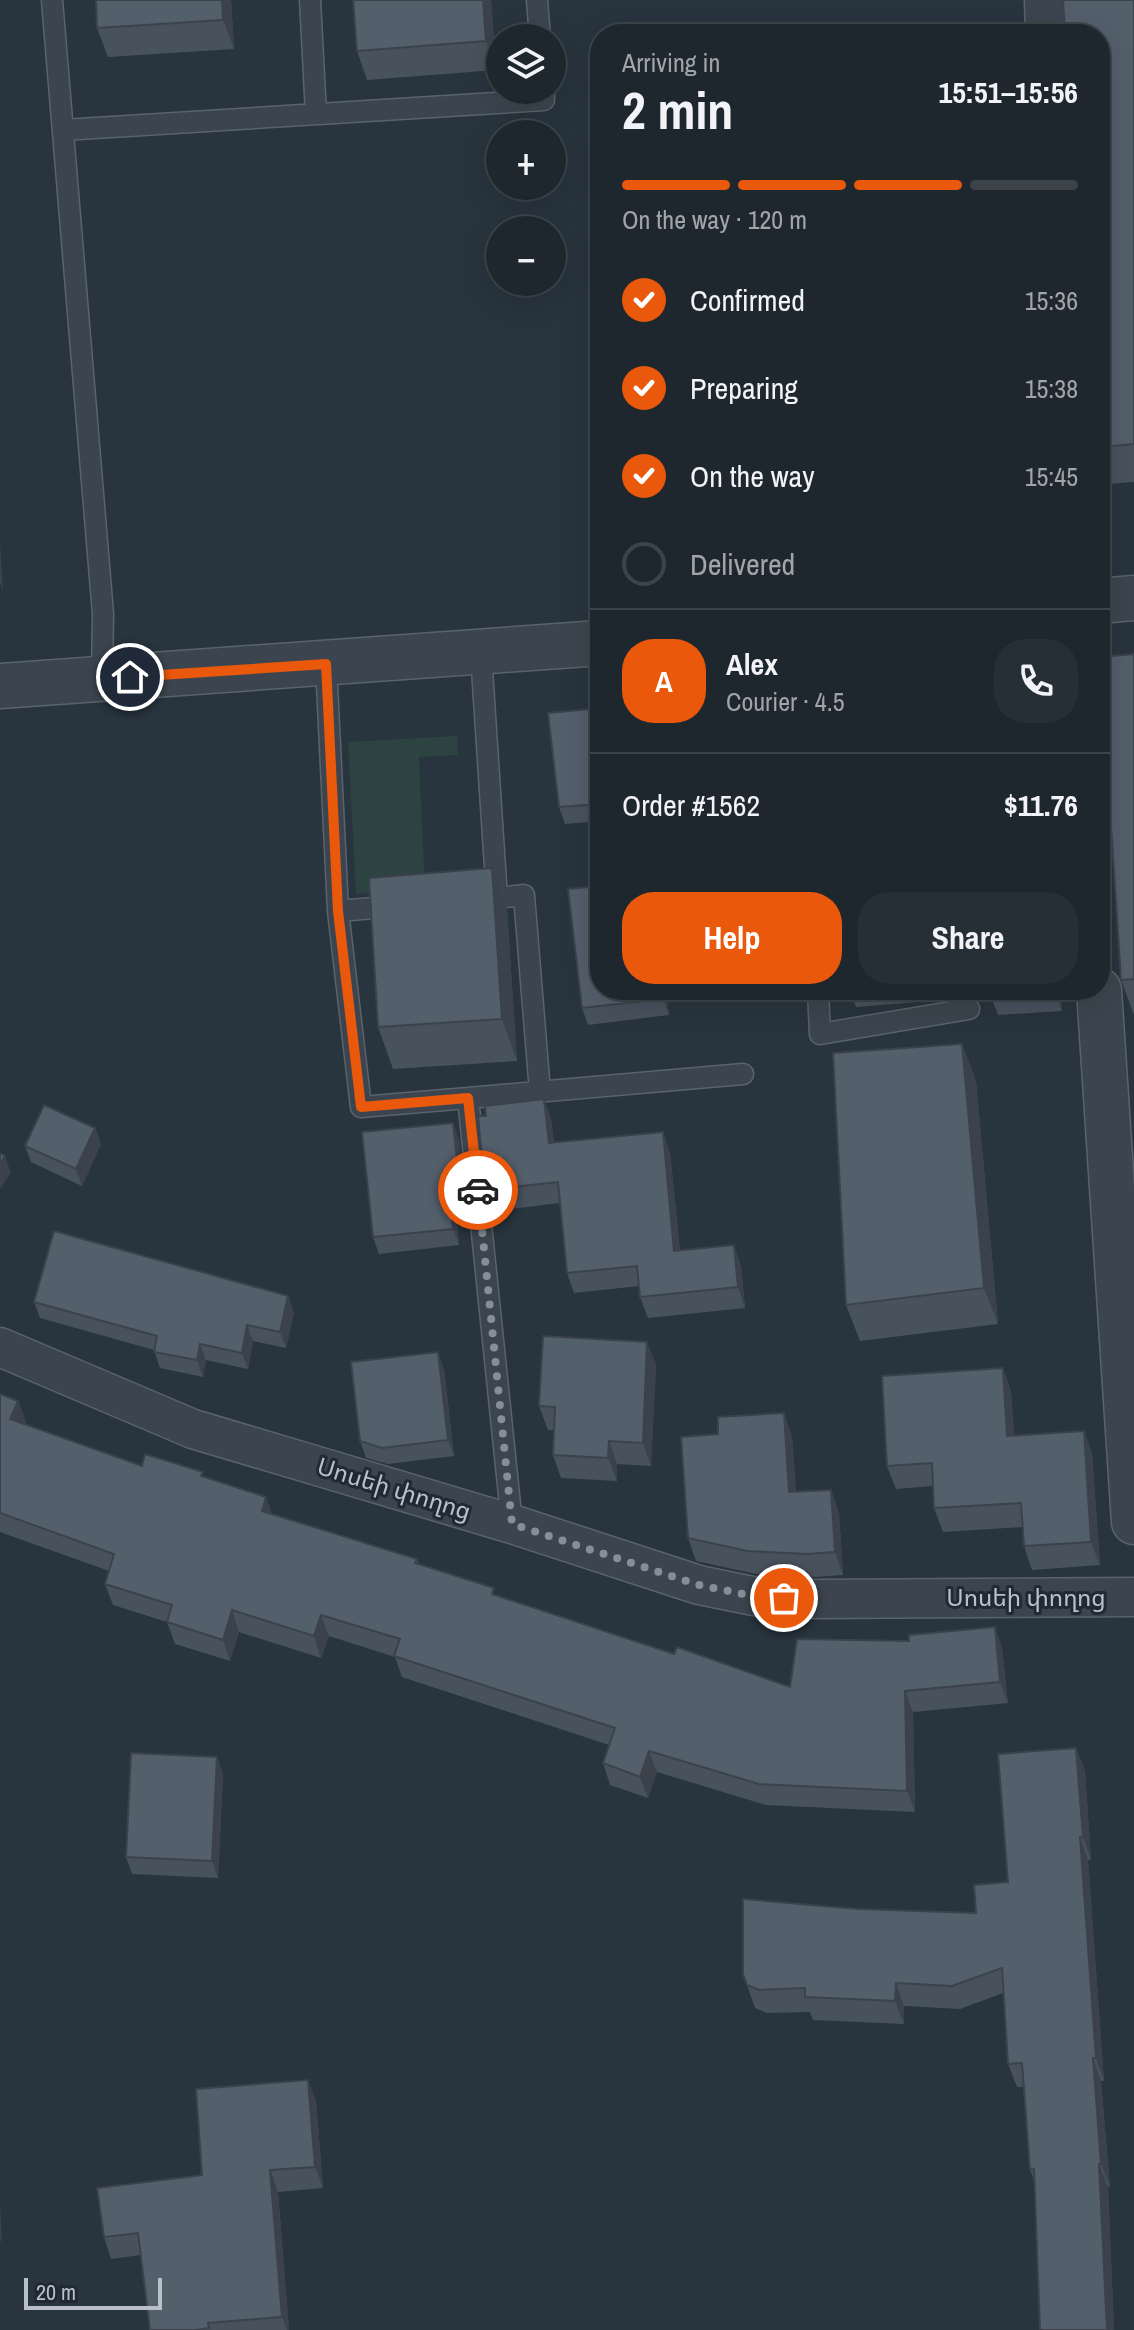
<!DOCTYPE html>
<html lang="en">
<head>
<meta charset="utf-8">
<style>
	:root { --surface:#1e272e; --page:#262f36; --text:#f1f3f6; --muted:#a1a5aa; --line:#3c444a; --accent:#ea580c }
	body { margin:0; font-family:"Archivo Narrow","Noto Sans Armenian",sans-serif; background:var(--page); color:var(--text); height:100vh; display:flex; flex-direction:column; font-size:30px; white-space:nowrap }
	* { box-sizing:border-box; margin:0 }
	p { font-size:26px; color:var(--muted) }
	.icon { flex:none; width:44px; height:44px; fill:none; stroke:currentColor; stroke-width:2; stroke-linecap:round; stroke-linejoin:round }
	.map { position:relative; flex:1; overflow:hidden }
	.sheet { position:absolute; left:590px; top:24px; width:520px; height:976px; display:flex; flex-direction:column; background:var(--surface); border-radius:32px; box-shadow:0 8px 32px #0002,0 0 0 2px var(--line) }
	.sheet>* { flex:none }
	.buttons { position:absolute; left:486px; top:24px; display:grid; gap:16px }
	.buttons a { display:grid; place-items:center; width:80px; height:80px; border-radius:50%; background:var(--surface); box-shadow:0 8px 32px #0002,0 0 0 2px var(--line); font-size:40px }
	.scale { position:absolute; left:24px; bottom:20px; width:138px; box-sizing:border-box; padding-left:8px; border:4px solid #b9c0c9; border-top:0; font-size:22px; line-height:28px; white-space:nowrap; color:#b9c0c9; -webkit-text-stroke:6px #212a34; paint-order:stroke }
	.pin { position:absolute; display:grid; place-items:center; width:68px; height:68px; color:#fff; margin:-34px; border:4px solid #fff; border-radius:50%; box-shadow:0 2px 8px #0007 }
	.courier { position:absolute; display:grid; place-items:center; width:80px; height:80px; margin:-40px; border:6px solid #ea580c; border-radius:50%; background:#fff; color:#222; box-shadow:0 2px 10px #0007 }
	.headline em { font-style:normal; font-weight:700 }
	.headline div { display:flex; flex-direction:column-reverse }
	.headline { display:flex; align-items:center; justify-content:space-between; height:136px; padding:0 32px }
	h1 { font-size:52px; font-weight:700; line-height:60px }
	.bar { display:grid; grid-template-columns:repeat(4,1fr); gap:12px 8px; align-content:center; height:96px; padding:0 32px }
	.bar i { height:10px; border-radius:6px; background:var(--line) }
	.bar .active { background:var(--accent) }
	.bar p { grid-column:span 4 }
	.line { display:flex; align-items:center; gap:20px; padding:0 32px; border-top:2px solid var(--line) }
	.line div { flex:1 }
	.round { display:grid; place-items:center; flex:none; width:84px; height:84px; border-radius:32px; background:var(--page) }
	ol { padding:0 32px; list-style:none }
	li { display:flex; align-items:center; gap:24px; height:88px }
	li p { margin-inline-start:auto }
	li .icon { padding:8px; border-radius:50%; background:var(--accent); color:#fff; stroke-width:4 }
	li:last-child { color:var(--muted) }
	li i { width:44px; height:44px; border:4px solid var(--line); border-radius:50% }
	.cta { display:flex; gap:16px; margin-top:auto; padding:16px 32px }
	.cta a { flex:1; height:92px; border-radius:32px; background:var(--accent); color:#fff; font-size:32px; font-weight:700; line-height:92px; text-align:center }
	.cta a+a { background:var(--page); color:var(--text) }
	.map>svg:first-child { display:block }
	.green { fill:#2d4342 }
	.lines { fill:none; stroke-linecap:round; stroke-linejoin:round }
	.service-casing { stroke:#5a636c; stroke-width:23 }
	.minor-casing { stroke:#5a636c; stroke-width:41 }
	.tertiary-casing { stroke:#5a636c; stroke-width:47 }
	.service { stroke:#3c454f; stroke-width:20 }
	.minor { stroke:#3c454f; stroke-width:38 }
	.tertiary { stroke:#3c454f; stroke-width:44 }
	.wall { fill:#48525d }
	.shaded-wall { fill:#3b424c }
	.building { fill:#545f6c; stroke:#3b424c; stroke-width:2 }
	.done { stroke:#868f98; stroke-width:8; stroke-dasharray:0 14.4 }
	.route { stroke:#ea580c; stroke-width:10 }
	.labels { text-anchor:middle; stroke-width:6; stroke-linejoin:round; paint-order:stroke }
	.street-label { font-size:24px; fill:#b9c0c9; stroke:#212a34 }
</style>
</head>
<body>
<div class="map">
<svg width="1134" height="2330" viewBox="0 0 1134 2330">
	<rect width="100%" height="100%" fill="#28343e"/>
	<path class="green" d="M 457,736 L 458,755 L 419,757 L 425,890 L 356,894 L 348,742 Z"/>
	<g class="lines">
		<g class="service-casing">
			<path id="service" d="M 52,0 L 103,614 L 102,679
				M 310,0 L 316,114
				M 537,0 L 540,38
				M 63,130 L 544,100 L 544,90
				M 481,654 L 497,898
				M 326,664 L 338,911 L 361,1107 L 468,1098
				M 478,900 L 524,895 L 540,1092
				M 338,911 L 398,906
				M 818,990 L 820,1034 L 969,1009
				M 512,1524 L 468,1098 L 743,1074"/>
		</g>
		<g class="minor-casing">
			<path id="minor" d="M 1044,0 L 1045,34
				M 0,1347 L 193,1429 L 512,1524 L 699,1585 L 753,1596 L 815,1599 L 1134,1597"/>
		</g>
		<g class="tertiary-casing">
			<path id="tertiary" d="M 1100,601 L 1134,598
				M 0,686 L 600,643
				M 1099,990 L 1134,1522"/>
		</g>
		<use href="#service" class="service"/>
		<use href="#minor" class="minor"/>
		<use href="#tertiary" class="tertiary"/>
	</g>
	<path class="wall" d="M 96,0 L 231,0 L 234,49 L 108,57 L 97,28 Z
		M 491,0 L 496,70 L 367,80 L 357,51 Z
		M 1134,0 L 1134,482 L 1109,484 L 1100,459 L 1100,34 Z
		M 1134,654 L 1134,1015 L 1121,980 Z
		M 597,726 L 599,750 L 600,750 L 600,821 L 565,824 L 559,807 Z
		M 507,909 L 517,1061 L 393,1069 L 378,1027 Z
		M 666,990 L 669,1015 L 588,1025 L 582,1008 Z
		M 850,990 L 1060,990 L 1062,1011 L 998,1015 L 991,996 L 856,1007 Z
		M 962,1044 L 976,1081 L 998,1324 L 860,1341 L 846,1305 Z
		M 551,1119 L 554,1142 L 670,1152 L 680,1251 L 741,1265 L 745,1308 L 648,1318 L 640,1297 L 639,1286 L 574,1293 L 567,1273 L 560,1203 L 493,1211 L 485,1190 Z
		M 95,1128 L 101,1144 L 82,1186 L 31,1162 L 25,1146 Z
		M 459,1139 L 467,1214 L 456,1215 L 459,1245 L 379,1254 L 373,1237 Z
		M 288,1296 L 294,1313 L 286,1348 L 253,1341 L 248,1369 L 206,1360 L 203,1377 L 160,1368 L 154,1350 L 40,1318 L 34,1302 Z
		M 647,1342 L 656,1365 L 651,1466 L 617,1464 L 617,1481 L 561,1478 L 553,1455 L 554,1430 L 548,1430 L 539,1406 Z
		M 1003,1368 L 1011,1392 L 1014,1436 L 1084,1431 L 1092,1454 L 1100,1565 L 1032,1570 L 1024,1546 L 1023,1527 L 943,1532 L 934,1508 L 933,1486 L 896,1489 L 887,1466 Z
		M 444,1369 L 454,1456 L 388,1464 L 366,1458 L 360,1441 Z
		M 0,1394 L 18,1401 L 26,1422 L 25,1424 L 142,1466 L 204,1477 L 266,1497 L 272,1514 L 417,1559 L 419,1564 L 496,1596 L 674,1654 L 790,1687 L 1002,1648 L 1008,1703 L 913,1712 L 915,1812 L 766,1805 L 657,1772 L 648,1798 L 610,1785 L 603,1763 L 609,1745 L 402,1677 L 395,1657 L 329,1636 L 321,1658 L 239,1632 L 230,1661 L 175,1644 L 167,1622 L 113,1605 L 105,1584 L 109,1571 L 0,1532 Z
		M 792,1436 L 796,1492 L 831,1490 L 839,1513 L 843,1575 L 815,1577 L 756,1574 L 696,1561 L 688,1538 Z
		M 1076,1748 L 1085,1771 L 1091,1860 L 1088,1860 L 1104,2081 L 1101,2081 L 1110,2187 L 1108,2187 L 1114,2330 L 1040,2330 L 1035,2183 L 1030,2170 L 1024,2087 L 1017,2087 L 1008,2064 L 1003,1993 L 960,2009 L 904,2006 L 904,2024 L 813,2020 L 810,2012 L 767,2013 L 755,2008 L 743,1974 L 858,1909 L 976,1913 L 1008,1882 Z
		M 217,1757 L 223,1774 L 218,1878 L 132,1874 L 126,1857 Z
		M 316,2101 L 323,2188 L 278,2192 L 289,2330 L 150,2330 L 141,2255 L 111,2259 L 104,2237 Z"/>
	<path class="shaded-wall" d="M 222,0 L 231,0 L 234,49 L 223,20 Z
		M 483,0 L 491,0 L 496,70 L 486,41 Z
		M 0,543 L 3,590 L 0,583 Z
		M 591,709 L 597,726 L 600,766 L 594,750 Z
		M 492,868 L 507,909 L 517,1061 L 502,1019 Z
		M 662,990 L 666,990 L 669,1015 L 663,999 Z
		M 1054,990 L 1060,990 L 1062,1011 Z
		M 962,1044 L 976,1081 L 998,1324 L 984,1288 Z
		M 544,1099 L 551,1119 L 556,1163 L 549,1143 Z
		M 453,1123 L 459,1139 L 467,1214 L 461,1197 Z
		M 95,1128 L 101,1144 L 82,1186 L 76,1169 Z
		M 663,1132 L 670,1152 L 682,1272 L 674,1251 Z
		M 5,1156 L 11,1173 L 0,1189 L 0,1164 Z
		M 450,1199 L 456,1215 L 459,1245 L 453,1229 Z
		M 734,1245 L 741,1265 L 745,1308 L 738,1287 Z
		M 288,1296 L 294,1313 L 286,1348 L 280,1332 Z
		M 247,1325 L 253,1341 L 248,1369 L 242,1353 Z
		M 647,1342 L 656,1365 L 651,1466 L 643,1443 Z
		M 200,1344 L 206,1360 L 203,1377 L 197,1360 Z
		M 438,1352 L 444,1369 L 454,1456 L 448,1440 Z
		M 1003,1368 L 1011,1392 L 1015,1459 L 1007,1436 Z
		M 18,1401 L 26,1422 L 18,1440 L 10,1419 Z
		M 784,1413 L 792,1436 L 797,1516 L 789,1492 Z
		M 1084,1431 L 1092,1454 L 1100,1565 L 1091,1542 Z
		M 609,1441 L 617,1464 L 617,1481 L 608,1458 Z
		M 831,1490 L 839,1513 L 843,1575 L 835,1552 Z
		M 266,1497 L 274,1518 L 262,1511 Z
		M 232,1610 L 239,1632 L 230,1661 L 223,1640 Z
		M 321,1615 L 329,1636 L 321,1658 L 314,1636 Z
		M 995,1627 L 1002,1648 L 1008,1703 L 1000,1682 Z
		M 905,1691 L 913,1712 L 915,1812 L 907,1791 Z
		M 1076,1748 L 1085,1771 L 1091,1860 L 1083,1837 Z
		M 649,1751 L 657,1772 L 648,1798 L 640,1777 Z
		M 217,1757 L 223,1774 L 218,1878 L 212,1861 Z
		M 1080,1837 L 1088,1860 L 1104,2081 L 1096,2058 Z
		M 896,1983 L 904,2006 L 904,2024 L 895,2001 Z
		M 1093,2058 L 1101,2081 L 1110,2187 L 1101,2164 Z
		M 308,2080 L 316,2101 L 323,2188 L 315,2167 Z
		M 1099,2164 L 1108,2187 L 1114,2330 L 1107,2330 Z
		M 270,2170 L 278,2192 L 289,2330 L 287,2330 L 282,2317 Z
		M 0,2200 L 2,2244 L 0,2238 Z"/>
	<path class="building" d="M 96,0 L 222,0 L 223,20 L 97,28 Z
		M 353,0 L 483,0 L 486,41 L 357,51 Z
		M 1063,0 L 1134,0 L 1134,444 L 1100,447 L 1100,34 L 1065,34 Z
		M 1134,654 L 1134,979 L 1121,980 L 1100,657 Z
		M 591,709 L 594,750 L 600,750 L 600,804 L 559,807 L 548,713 Z
		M 492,868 L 502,1019 L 378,1027 L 369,878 Z
		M 600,886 L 600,990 L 662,990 L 663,999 L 582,1008 L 568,889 Z
		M 962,1044 L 984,1288 L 846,1305 L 833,1053 Z
		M 544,1099 L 549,1143 L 663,1132 L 674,1251 L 734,1245 L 738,1287 L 640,1297 L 637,1266 L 567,1273 L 558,1182 L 485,1190 L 478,1116 L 486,1116 L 485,1106 Z
		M 44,1105 L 95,1128 L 76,1169 L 25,1146 Z
		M 453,1123 L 461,1197 L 450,1199 L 453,1229 L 373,1237 L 362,1132 Z
		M 0,1153 L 5,1156 L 0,1164 Z
		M 54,1231 L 288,1296 L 280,1332 L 247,1325 L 242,1353 L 200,1344 L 197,1360 L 154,1352 L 157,1336 L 34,1302 Z
		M 543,1336 L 647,1342 L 643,1443 L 609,1441 L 608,1458 L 553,1455 L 555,1407 L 539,1406 Z
		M 438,1352 L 448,1440 L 382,1448 L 360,1441 L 351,1362 Z
		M 1003,1368 L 1007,1436 L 1084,1431 L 1091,1542 L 1024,1546 L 1021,1503 L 934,1508 L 932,1463 L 887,1466 L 882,1376 Z
		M 0,1394 L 18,1401 L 10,1419 L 142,1466 L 145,1454 L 203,1472 L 201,1476 L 266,1497 L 262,1511 L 417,1559 L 415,1563 L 494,1588 L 492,1594 L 674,1654 L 677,1647 L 790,1687 L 797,1639 L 909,1641 L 909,1635 L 995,1627 L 1000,1682 L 905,1691 L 907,1791 L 759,1784 L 649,1751 L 640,1777 L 603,1763 L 615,1728 L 394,1656 L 400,1639 L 321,1615 L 314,1636 L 232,1610 L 223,1640 L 167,1622 L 172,1605 L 105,1584 L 114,1554 L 0,1513 Z
		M 784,1413 L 789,1492 L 831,1490 L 835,1552 L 807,1554 L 747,1551 L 688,1538 L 681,1437 L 718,1434 L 718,1417 Z
		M 1076,1748 L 1083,1837 L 1080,1837 L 1096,2058 L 1093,2058 L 1101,2164 L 1099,2164 L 1107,2330 L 1040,2330 L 1034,2169 L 1030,2170 L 1022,2063 L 1008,2064 L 1002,1968 L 952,1986 L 896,1983 L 895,2001 L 805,1997 L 805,1988 L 759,1990 L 747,1985 L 743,1974 L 743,1899 L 858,1909 L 976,1913 L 974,1885 L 1008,1882 L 998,1754 Z
		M 131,1753 L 217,1757 L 212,1861 L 126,1857 Z
		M 308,2080 L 315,2167 L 270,2170 L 282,2317 L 208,2323 L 209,2328 L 196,2330 L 150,2330 L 138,2233 L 104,2237 L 97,2188 L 202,2175 L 196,2089 Z"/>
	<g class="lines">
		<path class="done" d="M 478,1190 L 512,1524 L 699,1585 L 753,1596 L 784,1598"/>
		<path class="route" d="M 130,677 L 326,664 L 338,911 L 361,1107 L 468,1098 L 478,1190"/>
	</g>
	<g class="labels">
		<g class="street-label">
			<text transform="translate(394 1489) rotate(17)" y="8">Սոսեի փողոց</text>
			<text x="1026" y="1606">Սոսեի փողոց</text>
		</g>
	</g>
</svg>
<div class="buttons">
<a><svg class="icon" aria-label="layers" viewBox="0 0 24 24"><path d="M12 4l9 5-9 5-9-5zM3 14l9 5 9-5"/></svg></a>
<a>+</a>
<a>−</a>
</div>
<div class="scale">20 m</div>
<div class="pin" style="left:784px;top:1598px;background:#ea580c"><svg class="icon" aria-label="bag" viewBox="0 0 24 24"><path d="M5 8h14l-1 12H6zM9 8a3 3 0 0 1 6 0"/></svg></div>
<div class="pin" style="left:130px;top:677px;background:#1f2937"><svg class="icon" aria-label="home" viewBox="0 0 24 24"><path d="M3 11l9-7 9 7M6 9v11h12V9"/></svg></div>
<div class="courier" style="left:478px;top:1190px"><svg class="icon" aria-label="car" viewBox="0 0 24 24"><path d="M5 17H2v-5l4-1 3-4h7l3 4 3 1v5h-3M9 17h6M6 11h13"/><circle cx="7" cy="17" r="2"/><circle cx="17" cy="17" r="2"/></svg></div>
<section class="sheet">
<div class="headline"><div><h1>2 min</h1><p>Arriving in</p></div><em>15:51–15:56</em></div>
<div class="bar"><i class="active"></i><i class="active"></i><i class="active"></i><i></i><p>On the way · 120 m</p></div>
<ol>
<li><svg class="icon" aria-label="check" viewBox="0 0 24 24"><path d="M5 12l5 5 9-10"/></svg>Confirmed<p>15:36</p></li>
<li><svg class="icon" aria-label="check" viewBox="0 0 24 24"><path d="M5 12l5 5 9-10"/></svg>Preparing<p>15:38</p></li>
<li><svg class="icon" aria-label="check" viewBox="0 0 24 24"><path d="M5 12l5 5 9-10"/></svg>On the way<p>15:45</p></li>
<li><i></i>Delivered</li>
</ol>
<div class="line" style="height:144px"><b class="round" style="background:var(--accent);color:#fff">A</b><div><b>Alex</b><p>Courier · 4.5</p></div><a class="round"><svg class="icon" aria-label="phone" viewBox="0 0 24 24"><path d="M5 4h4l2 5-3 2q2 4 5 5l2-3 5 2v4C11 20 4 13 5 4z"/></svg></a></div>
<div class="line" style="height:104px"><div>Order #1562</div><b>$11.76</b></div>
<div class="cta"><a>Help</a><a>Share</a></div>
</section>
</div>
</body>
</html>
